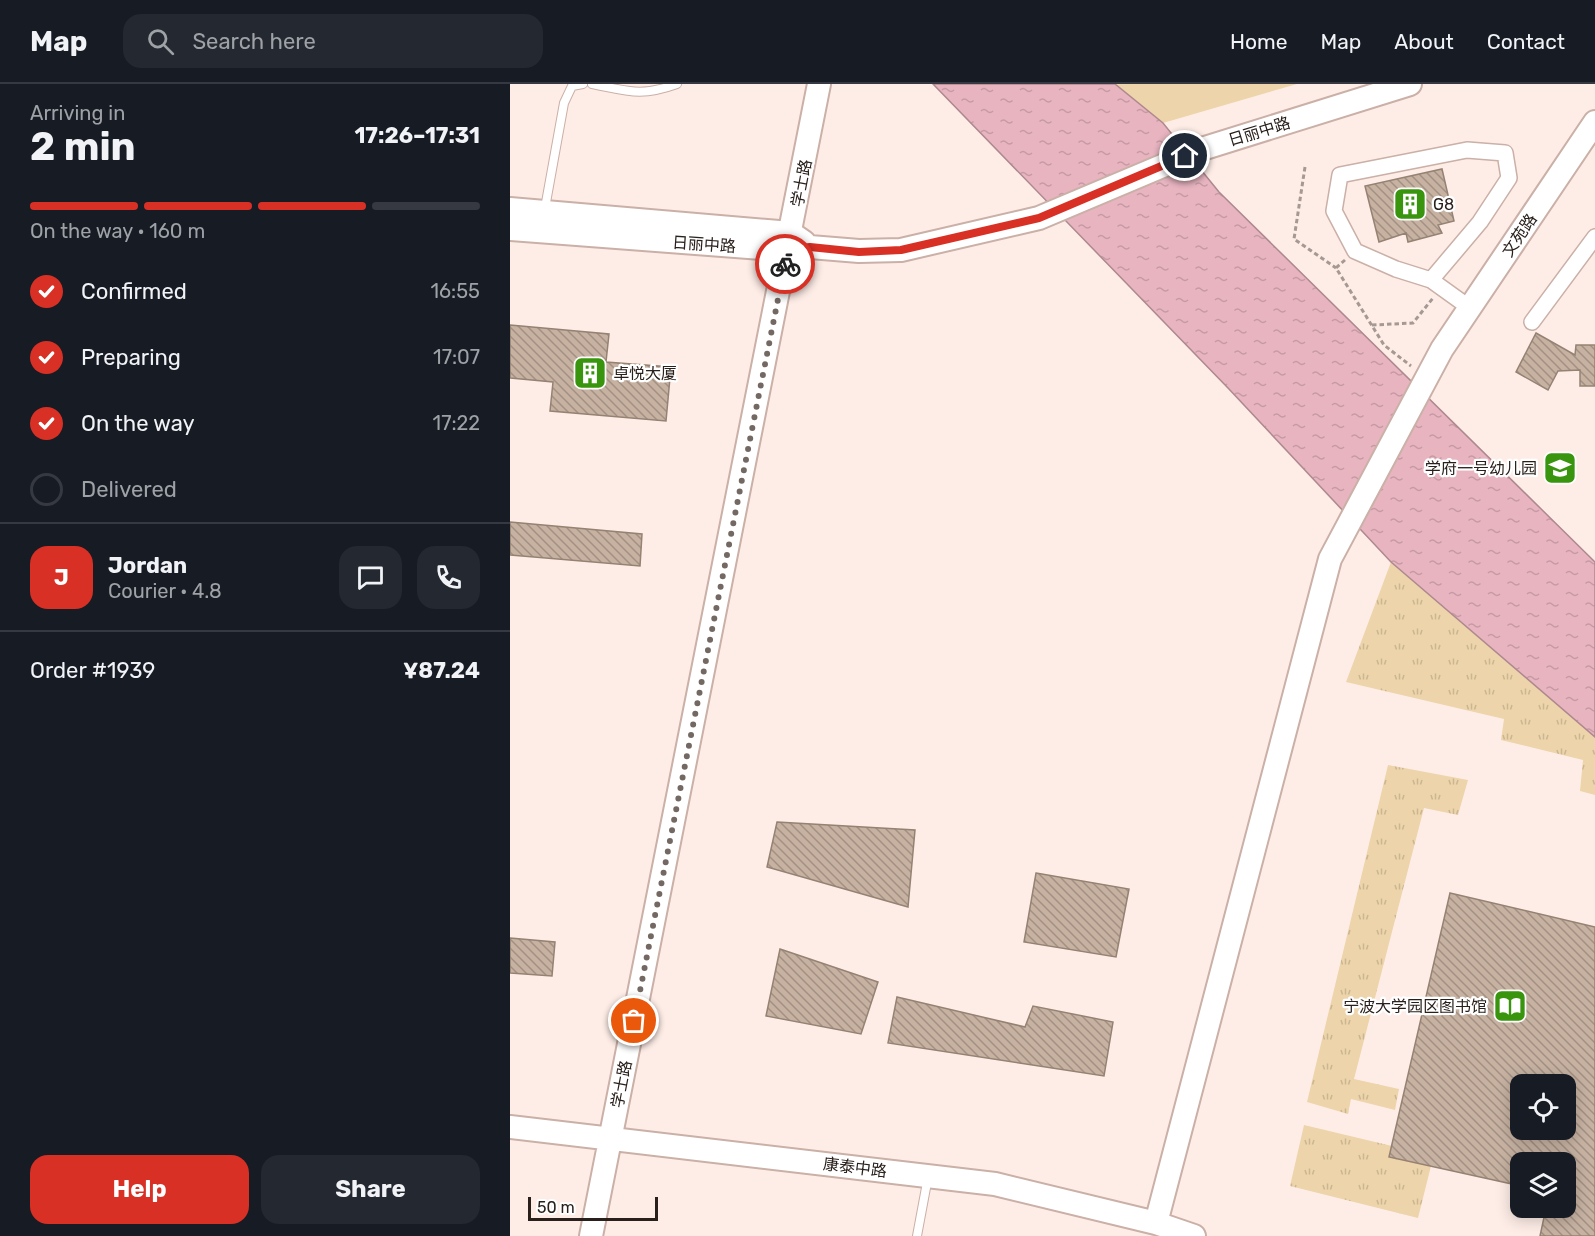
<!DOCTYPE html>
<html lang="en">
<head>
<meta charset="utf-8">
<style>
	:root { --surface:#171b24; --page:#242831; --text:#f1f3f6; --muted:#9ea1a6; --line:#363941; --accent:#d93025 }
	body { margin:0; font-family:Rubik,"Noto Sans SC",sans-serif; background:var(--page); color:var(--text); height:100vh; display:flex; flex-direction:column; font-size:22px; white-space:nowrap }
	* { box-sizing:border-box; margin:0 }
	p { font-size:20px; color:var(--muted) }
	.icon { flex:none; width:33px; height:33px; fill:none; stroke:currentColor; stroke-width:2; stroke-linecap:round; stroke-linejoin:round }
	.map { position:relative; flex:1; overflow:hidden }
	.side { display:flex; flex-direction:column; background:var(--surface); width:510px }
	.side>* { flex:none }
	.tools { position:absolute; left:1000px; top:990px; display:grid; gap:12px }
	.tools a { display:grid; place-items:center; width:66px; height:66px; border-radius:12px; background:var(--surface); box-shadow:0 3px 15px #0003; font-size:30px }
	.scale { position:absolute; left:18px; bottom:15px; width:130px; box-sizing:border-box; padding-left:6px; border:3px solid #29201c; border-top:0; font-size:16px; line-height:21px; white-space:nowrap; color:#29201c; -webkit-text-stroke:4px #fff; paint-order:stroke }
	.pin { position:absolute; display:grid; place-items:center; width:51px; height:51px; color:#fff; margin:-26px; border:3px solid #fff; border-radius:50%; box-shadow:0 2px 6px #0007 }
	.courier { position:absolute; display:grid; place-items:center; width:60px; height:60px; margin:-30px; border:4px solid #d93025; border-radius:50%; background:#fff; color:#222; box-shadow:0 2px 8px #0007 }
	.headline em { font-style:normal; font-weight:700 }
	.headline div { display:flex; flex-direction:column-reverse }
	.headline { display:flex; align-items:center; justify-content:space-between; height:102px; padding:0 30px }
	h1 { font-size:39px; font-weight:700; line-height:45px }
	.bar { display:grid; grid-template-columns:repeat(4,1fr); gap:9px 6px; align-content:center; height:72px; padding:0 30px }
	.bar i { height:8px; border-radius:4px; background:var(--line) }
	.bar .active { background:var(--accent) }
	.bar p { grid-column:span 4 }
	.line { display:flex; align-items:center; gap:15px; padding:0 30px; border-top:2px solid var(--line) }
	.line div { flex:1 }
	.round { display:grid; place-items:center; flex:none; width:63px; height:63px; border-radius:18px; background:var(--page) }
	ol { padding:0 30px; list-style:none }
	li { display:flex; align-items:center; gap:18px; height:66px }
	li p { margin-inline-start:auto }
	li .icon { padding:6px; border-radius:50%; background:var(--accent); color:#fff; stroke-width:4 }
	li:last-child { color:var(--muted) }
	li i { width:33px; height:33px; border:3px solid var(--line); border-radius:50% }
	.action { display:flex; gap:12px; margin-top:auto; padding:12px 30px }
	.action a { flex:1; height:69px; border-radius:18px; background:var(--accent); color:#fff; font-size:24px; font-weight:700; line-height:69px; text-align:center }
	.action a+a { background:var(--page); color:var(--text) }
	header { display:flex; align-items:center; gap:36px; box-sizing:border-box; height:84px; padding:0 30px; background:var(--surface); border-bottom:2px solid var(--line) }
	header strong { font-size:28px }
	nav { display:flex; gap:33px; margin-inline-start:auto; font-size:21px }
	.search { width:420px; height:54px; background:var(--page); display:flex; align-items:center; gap:15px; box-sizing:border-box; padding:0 21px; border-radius:18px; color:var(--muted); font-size:22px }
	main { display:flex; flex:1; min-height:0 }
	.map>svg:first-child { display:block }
	.grass { fill:url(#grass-tufts) }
	.pitch { fill:#edd4aa }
	.water { fill:url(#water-ripples); stroke:#ae888f; stroke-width:1.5 }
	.building { fill:url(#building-back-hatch); stroke:#958272; stroke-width:1.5; fill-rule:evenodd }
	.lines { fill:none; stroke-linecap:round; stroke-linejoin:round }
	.lane-casing { stroke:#cab0a7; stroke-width:10 }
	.street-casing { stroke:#cab0a7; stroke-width:18 }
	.secondary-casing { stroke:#cab0a7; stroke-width:26 }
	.path { stroke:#a69994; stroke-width:3; stroke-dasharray:4.5 3; stroke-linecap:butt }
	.lane { stroke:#fff; stroke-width:8 }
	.street { stroke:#fff; stroke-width:15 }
	.secondary { stroke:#fff; stroke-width:22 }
	.done { stroke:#746863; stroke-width:6; stroke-dasharray:0 10.8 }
	.route { stroke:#d93025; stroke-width:8 }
	.labels { text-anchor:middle; stroke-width:4.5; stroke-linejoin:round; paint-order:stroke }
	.street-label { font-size:16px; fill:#29201c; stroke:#fff }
	.poi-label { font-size:16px; fill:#29201c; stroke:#fff; text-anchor:start }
</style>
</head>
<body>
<header>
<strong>Map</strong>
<div class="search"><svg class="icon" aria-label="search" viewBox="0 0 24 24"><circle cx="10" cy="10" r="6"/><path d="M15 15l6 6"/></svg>Search here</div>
<nav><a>Home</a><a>Map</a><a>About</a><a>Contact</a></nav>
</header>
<main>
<section class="side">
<div class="headline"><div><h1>2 min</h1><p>Arriving in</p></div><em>17:26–17:31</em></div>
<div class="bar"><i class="active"></i><i class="active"></i><i class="active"></i><i></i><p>On the way · 160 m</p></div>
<ol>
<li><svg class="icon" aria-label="check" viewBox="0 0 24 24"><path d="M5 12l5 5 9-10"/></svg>Confirmed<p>16:55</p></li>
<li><svg class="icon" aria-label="check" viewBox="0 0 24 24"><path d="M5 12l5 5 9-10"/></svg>Preparing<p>17:07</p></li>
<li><svg class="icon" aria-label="check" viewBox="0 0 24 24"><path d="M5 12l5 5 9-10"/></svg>On the way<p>17:22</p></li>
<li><i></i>Delivered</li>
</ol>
<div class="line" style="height:108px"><b class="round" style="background:var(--accent);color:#fff">J</b><div><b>Jordan</b><p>Courier · 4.8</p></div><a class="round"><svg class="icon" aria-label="chat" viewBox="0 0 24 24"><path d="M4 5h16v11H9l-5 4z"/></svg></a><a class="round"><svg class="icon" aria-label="phone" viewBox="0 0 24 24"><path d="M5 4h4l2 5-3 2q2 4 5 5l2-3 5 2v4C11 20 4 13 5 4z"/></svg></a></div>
<div class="line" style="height:78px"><div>Order #1939</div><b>¥87.24</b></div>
<div class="action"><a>Help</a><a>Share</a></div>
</section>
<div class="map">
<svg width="1085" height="1152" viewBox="0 0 1085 1152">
	<defs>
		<pattern id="grass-tufts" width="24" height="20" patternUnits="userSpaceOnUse" patternTransform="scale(1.5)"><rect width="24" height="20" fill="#edd4aa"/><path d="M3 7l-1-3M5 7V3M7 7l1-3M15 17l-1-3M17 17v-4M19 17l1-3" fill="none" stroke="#cbb692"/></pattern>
		<pattern id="water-ripples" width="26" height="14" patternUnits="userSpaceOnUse" patternTransform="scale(1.5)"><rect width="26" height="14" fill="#e7b4c0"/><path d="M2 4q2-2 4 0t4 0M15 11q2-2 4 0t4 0" fill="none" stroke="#c69aa4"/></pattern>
		<pattern id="building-back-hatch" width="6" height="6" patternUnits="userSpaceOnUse" patternTransform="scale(1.5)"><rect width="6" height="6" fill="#c7b2a2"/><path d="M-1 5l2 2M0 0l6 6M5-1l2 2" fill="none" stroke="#a29083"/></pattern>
	</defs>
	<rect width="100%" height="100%" fill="#feede7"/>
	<path class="grass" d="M 881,478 L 1085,653 L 1085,711 L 1070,707 L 1073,676 L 991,656 L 994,635 L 836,598 Z
		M 878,681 L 958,696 L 948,731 L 914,724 L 844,995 L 889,1005 L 885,1026 L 841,1015 L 838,1030 L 797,1018 Z
		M 794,1041 L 882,1062 L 879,1073 L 921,1082 L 908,1134 L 780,1102 Z"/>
	<path class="pitch" d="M 605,0 L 787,0 L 653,39 Z"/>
	<path class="water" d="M 423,0 L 605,0 L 653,39 L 709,108 L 1085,478 L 1085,653 L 881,478 L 718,304 Z"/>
	<path class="building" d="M 932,85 L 944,137 L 928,141 L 932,149 L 898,158 L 896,149 L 869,158 L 855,102 Z
		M 0,241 L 99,250 L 96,278 L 161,283 L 156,337 L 40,327 L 43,298 L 0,294 Z
		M 1026,249 L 1065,271 L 1066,261 L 1085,261 L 1085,302 L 1070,302 L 1070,286 L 1048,287 L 1038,306 L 1006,288 Z
		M 0,438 L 132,450 L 130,482 L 0,471 Z
		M 267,738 L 405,746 L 398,823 L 257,783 Z
		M 526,789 L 619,805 L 606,873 L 514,858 Z
		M 940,809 L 1085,843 L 1085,1152 L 1030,1152 L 1036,1124 L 1056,1124 L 1056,1078 L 1011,1078 L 1011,1102 L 879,1073 ZM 1011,1000 L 1056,1000 L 1056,1046 L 1011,1046 Z
		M 0,854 L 45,858 L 42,892 L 0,889 Z
		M 270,865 L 368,898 L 351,950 L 256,932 Z
		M 387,913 L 515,943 L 523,922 L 603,938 L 594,992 L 378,959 Z"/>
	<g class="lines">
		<g class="lane-casing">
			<path id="lane" d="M 82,0 C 118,7 131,13 167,0
				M 35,124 L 54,19 L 62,2 L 73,0
				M 407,1152 L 418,1093"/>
		</g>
		<g class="street-casing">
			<path id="street" d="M 921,196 L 970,138 L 999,94 L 995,69 L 957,66 L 830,91 L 824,127 L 845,167 L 886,185 L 921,196 L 960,224
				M 1022,238 L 1085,153"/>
		</g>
		<g class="secondary-casing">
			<path id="secondary" d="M 0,125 L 281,149 L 294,158
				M 0,145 L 278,166 L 300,163 L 349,167 L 391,166 L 529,134 L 695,64 L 900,0
				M 0,1043 L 485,1100 L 646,1139 L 684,1152
				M 646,1139 L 820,475 L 932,265 L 1085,38
				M 81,1152 L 309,0"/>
		</g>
		<path class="path" d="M 795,83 L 784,155 L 826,184
			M 835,176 L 826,184 L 874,261 L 901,282
			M 862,241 L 903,239 L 923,214"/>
		<use href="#lane" class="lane"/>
		<use href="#street" class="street"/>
		<use href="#secondary" class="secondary"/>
	</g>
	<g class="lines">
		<path class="done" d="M 124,937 L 275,180"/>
		<path class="route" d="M 275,180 L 278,166 L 300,163 L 349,168 L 391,166 L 529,134 L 675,72"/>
	</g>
	<defs>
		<g id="building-square" transform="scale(1.725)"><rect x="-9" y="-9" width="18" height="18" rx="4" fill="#3a950e" stroke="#fff"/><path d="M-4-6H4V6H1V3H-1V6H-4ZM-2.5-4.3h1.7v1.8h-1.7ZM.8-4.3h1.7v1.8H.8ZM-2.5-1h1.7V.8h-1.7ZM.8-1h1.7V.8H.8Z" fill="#fff"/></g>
		<g id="school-square" transform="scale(1.725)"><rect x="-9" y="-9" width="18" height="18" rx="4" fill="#3a950e" stroke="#fff"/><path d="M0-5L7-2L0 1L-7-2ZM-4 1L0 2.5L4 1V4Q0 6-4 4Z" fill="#fff"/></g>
		<g id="library-square" transform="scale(1.725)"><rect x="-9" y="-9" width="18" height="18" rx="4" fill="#3a950e" stroke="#fff"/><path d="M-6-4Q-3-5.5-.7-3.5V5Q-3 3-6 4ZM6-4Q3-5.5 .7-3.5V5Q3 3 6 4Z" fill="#fff"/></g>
	</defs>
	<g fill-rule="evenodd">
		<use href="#building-square" x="900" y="120"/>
		<use href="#building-square" x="80" y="289"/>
		<use href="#school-square" x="1050" y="384"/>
		<use href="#library-square" x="1000" y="922"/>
	</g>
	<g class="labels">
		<g class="street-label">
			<text transform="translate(749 47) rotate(-17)" y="6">日丽中路</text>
			<text transform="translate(291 99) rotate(-79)" y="6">学士路</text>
			<text transform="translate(1009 151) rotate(-56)" y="6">文苑路</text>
			<text transform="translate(194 160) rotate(4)" y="6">日丽中路</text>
			<text transform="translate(111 1000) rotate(-79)" y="6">学士路</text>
			<text transform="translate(345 1083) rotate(7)" y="6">康泰中路</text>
		</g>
		<g class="poi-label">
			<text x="923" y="126">G8</text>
			<text x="103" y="295">卓悦大厦</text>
			<text x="1027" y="390" text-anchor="end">学府一号幼儿园</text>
			<text x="977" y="928" text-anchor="end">宁波大学园区图书馆</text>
		</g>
	</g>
</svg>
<div class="tools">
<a><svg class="icon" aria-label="locate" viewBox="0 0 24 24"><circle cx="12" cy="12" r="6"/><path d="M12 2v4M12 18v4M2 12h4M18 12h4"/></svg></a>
<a><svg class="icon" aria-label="layers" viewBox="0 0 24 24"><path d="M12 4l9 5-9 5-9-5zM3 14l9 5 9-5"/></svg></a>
</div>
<div class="scale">50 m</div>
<div class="pin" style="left:124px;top:937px;background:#ea580c"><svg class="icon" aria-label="bag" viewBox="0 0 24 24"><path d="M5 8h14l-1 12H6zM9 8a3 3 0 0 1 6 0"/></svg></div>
<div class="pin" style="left:675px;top:72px;background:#1f2937"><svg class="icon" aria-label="home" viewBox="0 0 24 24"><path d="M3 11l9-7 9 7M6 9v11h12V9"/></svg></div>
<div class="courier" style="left:275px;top:180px"><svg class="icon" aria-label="bike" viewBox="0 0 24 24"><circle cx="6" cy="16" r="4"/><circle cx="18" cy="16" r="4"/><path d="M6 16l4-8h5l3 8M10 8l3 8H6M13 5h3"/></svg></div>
</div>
</main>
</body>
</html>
